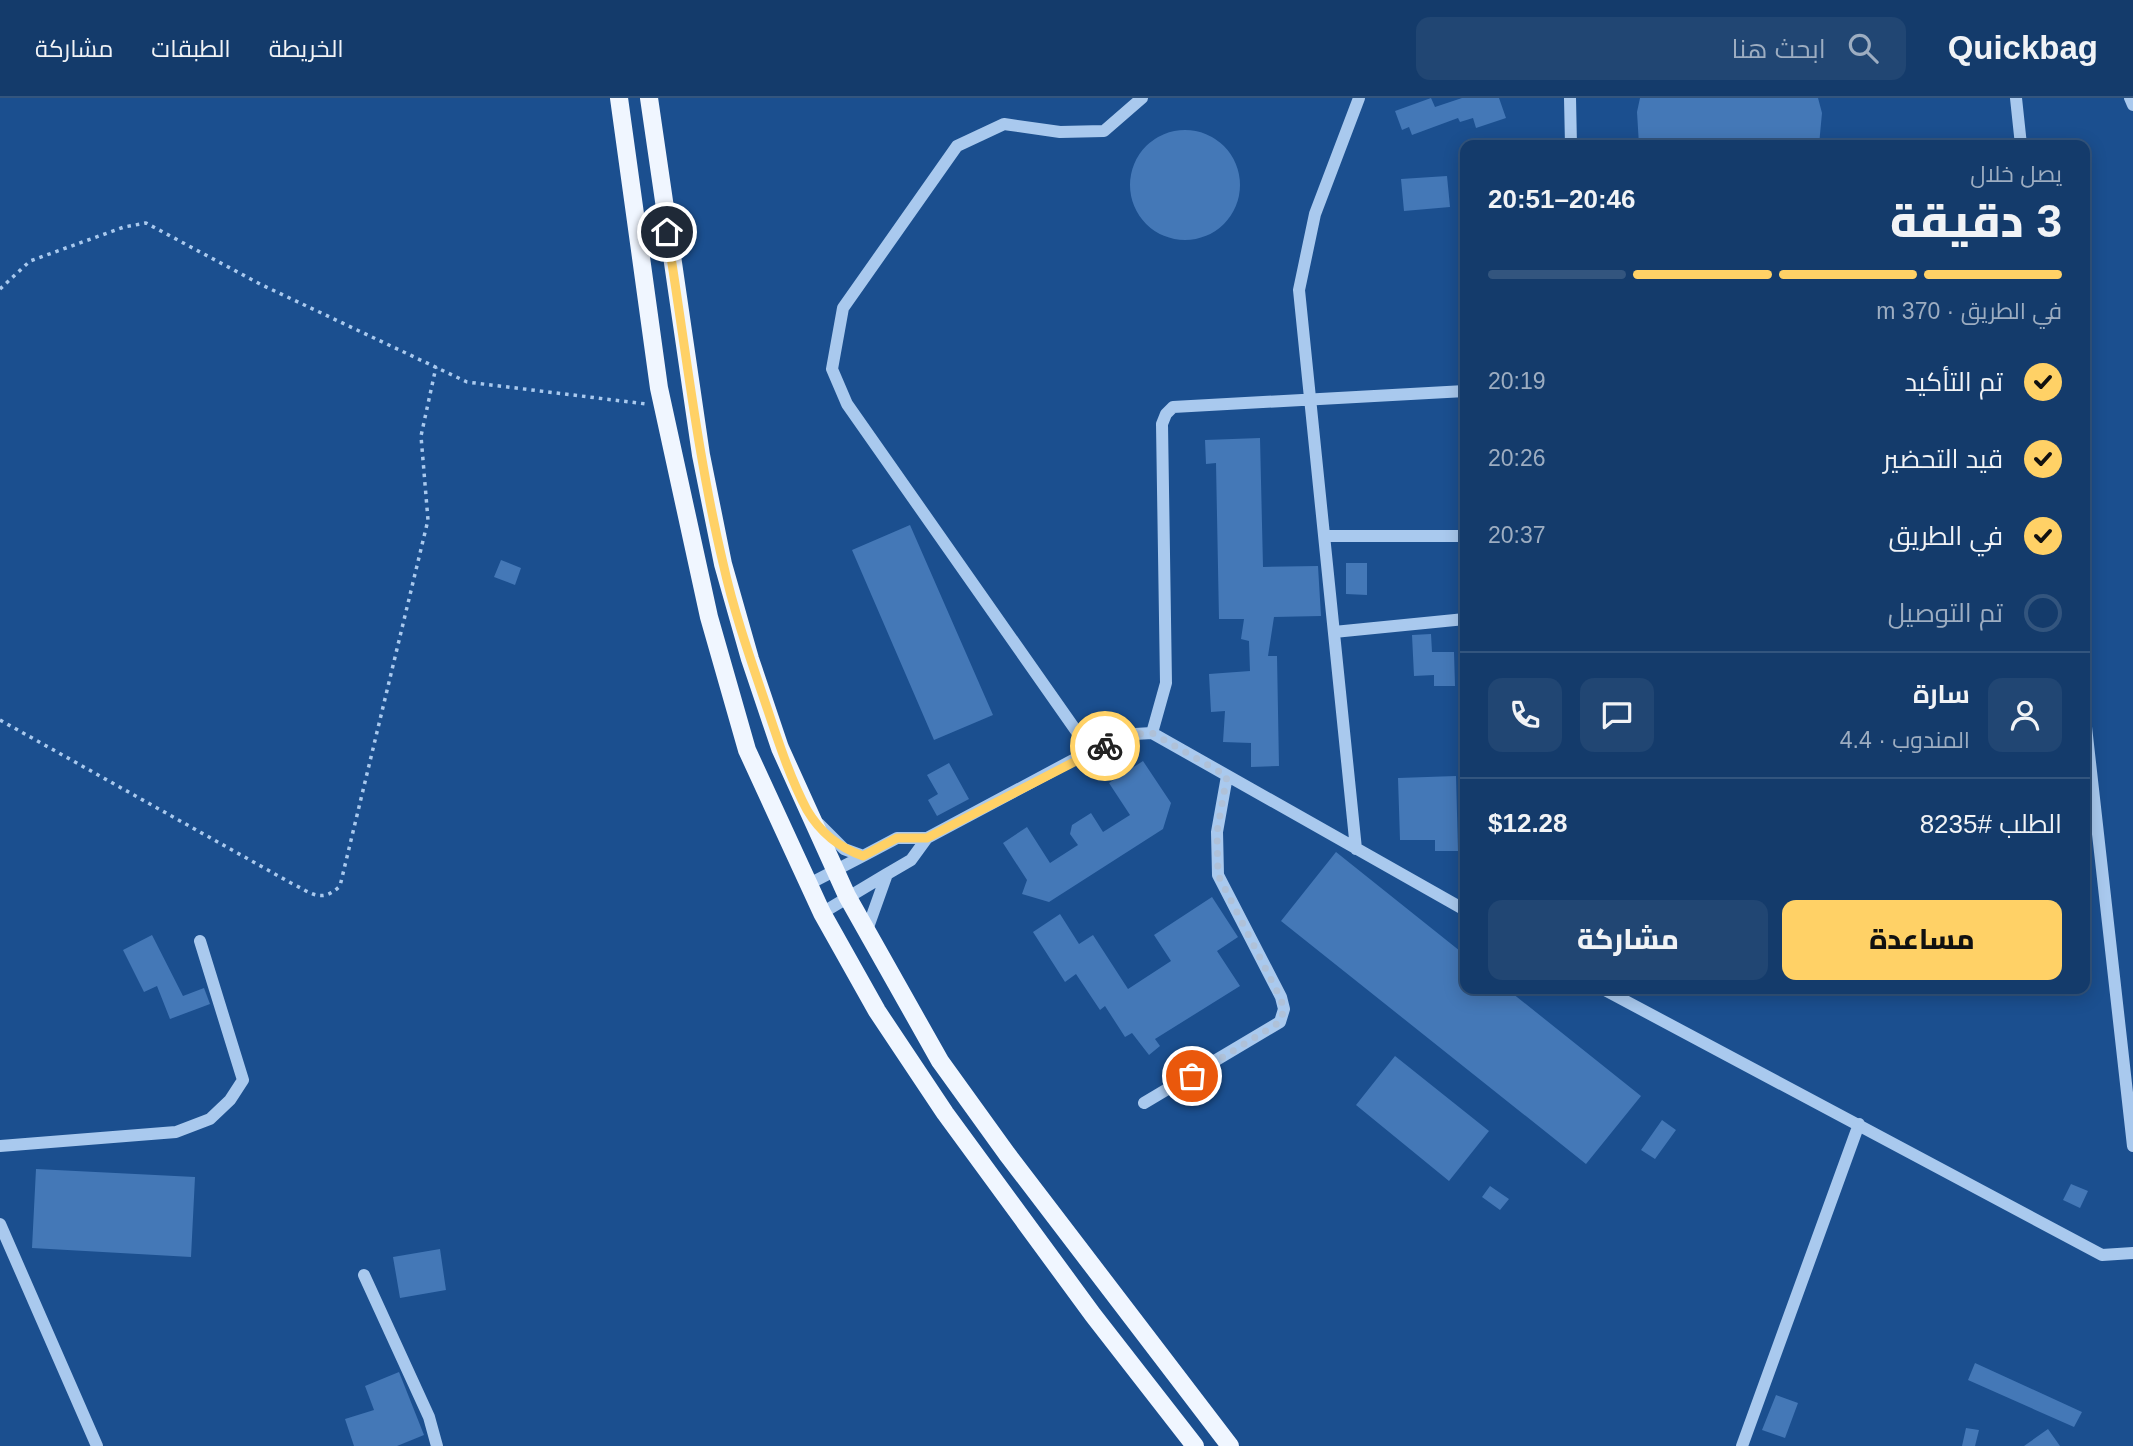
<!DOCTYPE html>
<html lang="ar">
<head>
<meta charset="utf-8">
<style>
	:root { --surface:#143b6b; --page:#214673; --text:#f1f3f6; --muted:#9dadc1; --line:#33557e; --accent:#ffd166 }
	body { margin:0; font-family:Arial,Cairo,sans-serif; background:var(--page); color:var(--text); direction:rtl; height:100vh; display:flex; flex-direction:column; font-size:26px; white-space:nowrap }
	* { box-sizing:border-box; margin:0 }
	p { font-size:23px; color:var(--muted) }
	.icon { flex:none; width:38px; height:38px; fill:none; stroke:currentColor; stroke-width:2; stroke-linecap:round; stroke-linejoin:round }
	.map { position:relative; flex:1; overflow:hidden; direction:ltr }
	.side { position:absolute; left:1460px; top:42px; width:630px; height:854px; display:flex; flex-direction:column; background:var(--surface); border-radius:14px; box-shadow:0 4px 18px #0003,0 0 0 2px var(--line); direction:rtl }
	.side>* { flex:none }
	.pin { position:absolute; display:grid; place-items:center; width:60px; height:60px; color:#fff; margin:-30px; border:4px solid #fff; border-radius:50%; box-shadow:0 2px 7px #0007 }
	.courier { position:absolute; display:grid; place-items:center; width:70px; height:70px; margin:-35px; border:5px solid #ffd166; border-radius:50%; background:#fff; color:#222; box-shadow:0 2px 9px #0007 }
	.headline em { font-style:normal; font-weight:800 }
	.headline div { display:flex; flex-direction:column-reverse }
	.headline { display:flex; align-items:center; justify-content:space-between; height:119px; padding:0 28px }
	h1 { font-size:46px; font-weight:800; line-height:52px }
	.bar { display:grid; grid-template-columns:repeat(4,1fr); gap:10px 7px; align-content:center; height:84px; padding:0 28px }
	.bar i { height:9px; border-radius:5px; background:var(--line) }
	.bar .active { background:var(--accent) }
	.bar p { grid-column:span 4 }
	.line { display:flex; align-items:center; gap:18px; padding:0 28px; border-top:2px solid var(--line) }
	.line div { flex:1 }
	.round { display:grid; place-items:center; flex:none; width:74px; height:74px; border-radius:14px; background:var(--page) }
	ol { padding:0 28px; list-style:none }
	li { display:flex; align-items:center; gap:21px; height:77px }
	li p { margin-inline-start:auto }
	li .icon { padding:7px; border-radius:50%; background:var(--accent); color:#111; stroke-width:4 }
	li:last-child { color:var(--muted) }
	li i { width:38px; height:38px; border:4px solid var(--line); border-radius:50% }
	.action { display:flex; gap:14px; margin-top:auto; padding:14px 28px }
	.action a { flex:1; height:80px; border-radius:14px; background:var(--accent); color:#111; font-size:28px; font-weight:800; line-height:80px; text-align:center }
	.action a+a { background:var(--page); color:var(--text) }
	header { display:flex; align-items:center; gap:42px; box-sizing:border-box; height:98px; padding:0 35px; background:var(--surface); border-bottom:2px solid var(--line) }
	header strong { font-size:33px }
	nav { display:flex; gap:38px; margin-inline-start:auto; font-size:24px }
	.search { width:490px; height:63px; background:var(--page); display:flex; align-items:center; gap:18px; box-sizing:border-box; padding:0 24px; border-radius:14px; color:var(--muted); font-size:26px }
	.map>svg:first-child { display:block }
	.building { fill:#4478b7 }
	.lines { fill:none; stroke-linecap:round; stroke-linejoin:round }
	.path { stroke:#a9c9ee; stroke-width:3.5; stroke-dasharray:3.5 5; stroke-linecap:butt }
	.minor { stroke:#a9c9ee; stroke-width:12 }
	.major { stroke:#f0f6ff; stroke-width:18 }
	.done { stroke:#afc1d8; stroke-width:7; stroke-dasharray:0 12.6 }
	.route { stroke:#ffd166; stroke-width:9 }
</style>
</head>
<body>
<header>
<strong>Quickbag</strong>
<div class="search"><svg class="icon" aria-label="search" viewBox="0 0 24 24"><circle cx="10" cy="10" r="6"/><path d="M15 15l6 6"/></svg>ابحث هنا</div>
<nav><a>الخريطة</a><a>الطبقات</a><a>مشاركة</a></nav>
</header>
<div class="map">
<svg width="2133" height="1348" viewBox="0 0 2133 1348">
	<rect width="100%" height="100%" fill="#1b4f8f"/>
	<path class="building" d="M 1431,0 L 1435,9 L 1462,0 L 1499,0 L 1506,20 L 1476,30 L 1473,20 L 1460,24 L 1458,20 L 1412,37 L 1409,29 L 1402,32 L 1395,13 Z
		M 1640,0 L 1818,0 L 1822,15 L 1819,47 L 1639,47 L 1637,14 Z
		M1130 87a55 55 0 1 1 110 0a55 55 0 1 1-110 0Z
		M 1447,78 L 1450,109 L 1404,113 L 1401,81 Z
		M 1260,340 L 1263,469 L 1318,468 L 1321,518 L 1274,519 L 1268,558 L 1277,558 L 1279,668 L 1251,669 L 1251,645 L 1223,644 L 1225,613 L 1211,614 L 1209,576 L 1250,573 L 1249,543 L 1241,541 L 1244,521 L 1219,521 L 1216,365 L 1206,366 L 1205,342 Z
		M 910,427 L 993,617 L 934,642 L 852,452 Z
		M 501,462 L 521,470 L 515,487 L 494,479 Z
		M 1346,465 L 1367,465 L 1367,497 L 1346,496 Z
		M 1431,536 L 1432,554 L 1454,554 L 1455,588 L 1434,588 L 1434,577 L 1414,578 L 1412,537 Z
		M 1143,663 L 1171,705 L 1163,731 L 1049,804 L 1022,796 L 1027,782 L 1003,745 L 1027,729 L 1050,765 L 1078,747 L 1070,736 L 1072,727 L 1091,715 L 1103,734 L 1130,717 L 1109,685 Z
		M 949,665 L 969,701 L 937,718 L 928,702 L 938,696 L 927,677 Z
		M 1456,678 L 1458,753 L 1435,753 L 1435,742 L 1400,742 L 1398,680 Z
		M 1336,754 L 1465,857 L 1465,891 L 1507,891 L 1641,998 L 1586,1066 L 1281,823 Z
		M 1212,799 L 1238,839 L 1217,853 L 1240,888 L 1155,941 L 1160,948 L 1149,957 L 1132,935 L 1125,939 L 1105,908 L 1100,912 L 1076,876 L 1065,884 L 1033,834 L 1060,816 L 1079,846 L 1093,837 L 1128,891 L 1171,863 L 1154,837 Z
		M 152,837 L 183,898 L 204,890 L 210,906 L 170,921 L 157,888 L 144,894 L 123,852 Z
		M 1395,958 L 1489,1033 L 1449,1083 L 1356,1007 Z
		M 1662,1022 L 1676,1032 L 1655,1061 L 1641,1052 Z
		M 36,1071 L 195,1079 L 191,1159 L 32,1150 Z
		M 2071,1086 L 2088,1093 L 2080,1110 L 2063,1102 Z
		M 1490,1088 L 1509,1101 L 1500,1112 L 1482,1099 Z
		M 440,1151 L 446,1192 L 400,1200 L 393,1159 Z
		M 1975,1265 L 2082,1314 L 2074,1329 L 1968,1282 Z
		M 399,1274 L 424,1337 L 397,1348 L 354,1348 L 345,1321 L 374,1312 L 365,1288 Z
		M 1776,1297 L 1798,1305 L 1785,1340 L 1762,1332 Z
		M 1966,1330 L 1979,1332 L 1975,1348 L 1962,1348 Z
		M 2048,1331 L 2060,1348 L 2024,1348 Z"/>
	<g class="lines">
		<path class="path" d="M 0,191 L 30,163 L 124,129 L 146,125 L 260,186 L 467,284 L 646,306
			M 0,622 L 291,785 C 312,795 321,806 340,788 L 428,422 L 421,338 L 436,269"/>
		<path class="minor" d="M 1570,0 L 1571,47
			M 2016,0 L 2021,47
			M 2130,0 L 2133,7
			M 1324,438 L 1465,438
			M 1334,534 L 1465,521
			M 2084,611 L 2133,1048
			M 1152,635 L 1166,585 L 1162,326 L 1166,316 L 1173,309 L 1465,293
			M 1088,654 L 1077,634 L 847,306 L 832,271 L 843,210 L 957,48 L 1004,26 L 1060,34 L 1104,33 L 1142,0
			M 819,726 L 844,751 L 863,758 L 897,740 L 927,740
			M 1356,751 L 1299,192 L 1315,116 L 1359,0
			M 809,786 L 863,758
			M 822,815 L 887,776
			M 867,832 L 887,776 L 911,762 L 927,740 L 1088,654 L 1135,636 L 1152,635 L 1465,812
			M 1603,891 L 2102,1157 L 2133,1155
			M 1144,1005 L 1280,924 L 1284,911 L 1281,899 L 1218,777 L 1217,734 L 1227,678
			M 0,1048 L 176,1034 L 210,1021 L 230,1002 L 243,982 L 200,843
			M 0,1126 L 97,1348
			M 364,1177 L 429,1319 L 437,1348
			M 1742,1348 L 1859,1026"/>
		<path class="major" d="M 619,0 L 659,290 L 709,519 L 747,652 L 822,815 L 877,913 L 945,1015 L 1093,1217 L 1195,1348
			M 649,0 L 701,357 L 723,466 L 750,561 L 780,650 L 847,798 L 940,963 L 1007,1056 L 1230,1348"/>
	</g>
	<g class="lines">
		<path class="done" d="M 1105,648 L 1135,636 L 1152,635 L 1227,678 L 1217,734 L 1218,777 L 1280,899 L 1284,911 L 1280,924 L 1192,978"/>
		<path class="route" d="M 667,134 C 685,244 697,356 723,465 C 733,510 748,554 763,598 C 776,636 788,676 807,712 C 820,734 840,750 863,758 L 897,740 L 927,740 L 1105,648"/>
	</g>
</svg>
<div class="pin" style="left:1192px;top:978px;background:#ea580c"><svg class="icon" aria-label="bag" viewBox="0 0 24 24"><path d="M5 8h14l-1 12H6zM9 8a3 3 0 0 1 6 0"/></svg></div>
<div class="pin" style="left:667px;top:134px;background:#1f2937"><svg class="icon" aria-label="home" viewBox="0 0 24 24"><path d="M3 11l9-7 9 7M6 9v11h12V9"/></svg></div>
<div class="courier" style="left:1105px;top:648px"><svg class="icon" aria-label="bike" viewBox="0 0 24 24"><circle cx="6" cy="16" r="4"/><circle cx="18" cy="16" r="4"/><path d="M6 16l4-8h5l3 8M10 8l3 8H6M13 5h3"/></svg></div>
<section class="side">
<div class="headline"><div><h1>3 دقيقة</h1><p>يصل خلال</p></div><em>20:46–20:51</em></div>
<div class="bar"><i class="active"></i><i class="active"></i><i class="active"></i><i></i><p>في الطريق · 370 m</p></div>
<ol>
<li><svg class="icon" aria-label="check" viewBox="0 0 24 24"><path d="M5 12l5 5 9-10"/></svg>تم التأكيد<p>20:19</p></li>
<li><svg class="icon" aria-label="check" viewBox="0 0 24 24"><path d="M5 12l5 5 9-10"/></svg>قيد التحضير<p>20:26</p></li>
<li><svg class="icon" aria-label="check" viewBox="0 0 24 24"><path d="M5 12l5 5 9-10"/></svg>في الطريق<p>20:37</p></li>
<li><i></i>تم التوصيل</li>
</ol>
<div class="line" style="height:126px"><a class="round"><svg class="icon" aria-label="person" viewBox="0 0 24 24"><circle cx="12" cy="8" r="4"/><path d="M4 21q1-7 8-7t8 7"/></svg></a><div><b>سارة</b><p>المندوب · 4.4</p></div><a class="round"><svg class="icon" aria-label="chat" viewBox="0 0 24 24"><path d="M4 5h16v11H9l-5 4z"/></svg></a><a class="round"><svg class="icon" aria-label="phone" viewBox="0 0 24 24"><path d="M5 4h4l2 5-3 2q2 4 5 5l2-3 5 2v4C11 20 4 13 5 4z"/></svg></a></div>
<div class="line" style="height:91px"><div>الطلب #8235</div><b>$12.28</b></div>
<div class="action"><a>مساعدة</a><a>مشاركة</a></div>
</section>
</div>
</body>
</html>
